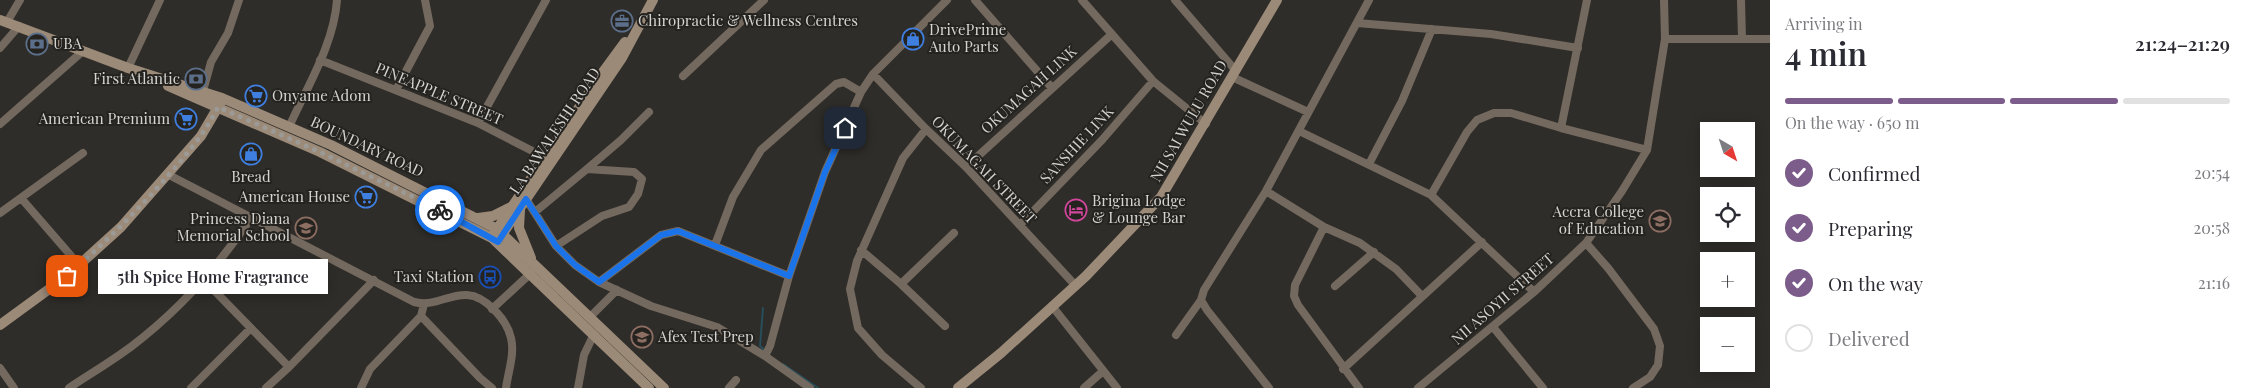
<!DOCTYPE html>
<html lang="en">
<head>
<meta charset="utf-8">
<style>
	:root { --surface:#fff; --page:#f2f2f3; --text:#2b2b33; --muted:#7c7c81; --line:#e1e1e2; --accent:#7b5c8a }
	body { margin:0; font-family:"Playfair Display",serif; background:var(--page); color:var(--text); height:100vh; display:flex; flex-direction:column; font-size:19px; white-space:nowrap }
	* { box-sizing:border-box; margin:0 }
	p { font-size:16px; color:var(--muted) }
	.icon { flex:none; width:28px; height:28px; fill:none; stroke:currentColor; stroke-width:2; stroke-linecap:round; stroke-linejoin:round }
	.map { position:relative; flex:1; overflow:hidden }
	.panel { display:flex; flex-direction:column; background:var(--surface); width:475px }
	.panel>* { flex:none }
	.needle { width:32px; rotate:141deg }
	.tools { position:absolute; left:1700px; top:122px; display:grid; gap:10px }
	.tools a { display:grid; place-items:center; width:55px; height:55px; border-radius:0px; background:var(--surface); box-shadow:0 2px 12px #0003; font-size:25px }
	.pin { position:absolute; display:grid; place-items:center; width:42px; height:42px; color:#fff; margin:-21px; border-radius:10px; box-shadow:0 2px 8px #0006 }
	.courier { position:absolute; display:grid; place-items:center; width:50px; height:50px; margin:-25px; border:4px solid #1a73e8; border-radius:50%; background:#fff; color:#222; box-shadow:0 1px 6px #0007 }
	.bubble { position:absolute; height:35px; border-radius:0px; background:var(--surface); box-shadow:0 2px 12px #0003; font-size:16px; font-weight:600; line-height:35px; text-align:center }
	.overview em { font-style:normal; font-weight:600 }
	.overview div { display:flex; flex-direction:column-reverse }
	.overview { display:flex; align-items:center; justify-content:space-between; height:85px; padding:0 15px }
	h1 { font-size:32px; font-weight:600; line-height:38px }
	.bar { display:grid; grid-template-columns:repeat(4,1fr); gap:8px 5px; align-content:center; height:60px; padding:0 15px }
	.bar i { height:6px; border-radius:4px; background:var(--line) }
	.bar .on { background:var(--accent) }
	.bar p { grid-column:span 4 }
	ol { padding:0 15px; list-style:none }
	li { display:flex; align-items:center; gap:15px; height:55px }
	li p { margin-inline-start:auto }
	li .icon { padding:5px; border-radius:50%; background:var(--accent); color:#fff; stroke-width:4 }
	li:last-child { color:var(--muted) }
	li i { width:28px; height:28px; border:2px solid var(--line); border-radius:50% }
	main { display:flex; flex:1; min-height:0 }
	.map>svg:first-child { display:block }
	.lines { fill:none; stroke-linecap:round; stroke-linejoin:round }
	.stream { stroke:#284d5b; stroke-width:2 }
	.street { stroke:#74695e; stroke-width:8 }
	.secondary { stroke:#9b8a78; stroke-width:10 }
	.done { stroke:#9b9a96; stroke-width:5; stroke-dasharray:0 9 }
	.route { stroke:#1a73e8; stroke-width:6 }
	.labels { text-anchor:middle; stroke-width:4; stroke-linejoin:round; paint-order:stroke }
	.poi-label { font-size:15px; fill:#d5d4d1; stroke:#25231f; text-anchor:start }
	.street-label { font-size:15px; fill:#d5d4d1; stroke:#25231f }
</style>
</head>
<body>
<main>
<div class="map">
<svg width="1770" height="388" viewBox="0 0 1770 388">
	<rect width="100%" height="100%" fill="#2f2d29"/>
	<g class="lines">
		<path class="stream" d="M 763,308 L 760,346 L 766,351
			M 783,364 L 818,388"/>
		<path class="street" d="M 975,0 L 1052,88
			M 1082,0 L 1153,81 L 1206,124
			M 1175,0 L 1236,71
			M 1741,0 L 1742,39
			M 7,22 L 20,0
			M 1357,23 L 1491,34 L 1578,48
			M 1665,39 L 1770,39
			M 0,48 L 19,26
			M 320,60 L 478,123 L 546,158
			M 128,68 L 160,0
			M 873,74 L 926,129 L 966,167 L 1075,285
			M 683,76 L 764,0
			M 1232,77 L 1308,112
			M 396,90 L 430,26 L 425,0
			M 203,91 L 211,62 L 228,33 L 239,0
			M 478,123 L 546,0
			M 0,124 L 83,51
			M 289,127 C 307,87 334,44 337,0
			M 1561,128 L 1587,0
			M 1299,131 L 1431,195 L 1534,292
			M 1369,164 L 1402,101 L 1432,29
			M 966,167 L 1112,34
			M 587,169 L 621,140 L 649,112
			M 169,175 L 414,302 C 435,307 448,294 467,295 C 486,296 507,320 511,338 C 515,354 508,372 506,388
			M 1266,191 L 1324,227 L 1360,243 L 1396,269 L 1422,296
			M 1431,195 L 1467,132 L 1477,120 L 1494,113 L 1511,113 L 1561,128 L 1647,150
			M 21,198 L 79,265
			M 526,199 L 556,246 L 575,265 L 599,282 L 651,306 L 717,327 L 765,356 L 810,388
			M 535,212 L 587,169 L 634,172 L 642,179 L 638,194 L 629,207 L 602,216 L 556,246
			M 0,213 L 83,153
			M 1020,225 L 1102,140 L 1153,81
			M 1324,227 L 1295,285 L 1294,296 L 1298,305 L 1359,388
			M 1586,243 L 1608,268 L 1654,329 L 1660,346 L 1658,365 L 1650,377 L 1633,388
			M 715,245 L 733,197 L 761,150 L 836,84 L 844,82 L 861,92
			M 861,250 L 901,284 L 945,326
			M 203,279 L 289,367
			M 599,282 L 661,235 L 678,231 L 789,276
			M 901,284 L 954,233
			M 1335,286 L 1374,252
			M 1201,300 L 1207,310 L 1269,388
			M 1052,306 L 1117,388
			M 492,309 L 531,273
			M 421,316 L 480,378 L 492,388
			M 590,317 L 617,290
			M 1493,327 L 1543,388
			M 1176,335 L 1201,300 L 1204,290 L 1266,191 L 1369,0
			M 765,356 L 770,346 L 789,276 L 825,172 L 861,92 L 873,74 L 947,0
			M 0,368 L 14,388
			M 1343,369 L 1482,242
			M 69,388 C 90,374 112,361 132,346 C 178,311 219,265 251,218
			M 191,388 L 251,328
			M 266,388 L 289,367 L 374,280
			M 361,388 L 370,369 L 421,316 L 424,304
			M 578,388 L 584,355 L 594,334
			M 729,388 L 736,380
			M 921,388 L 882,355 L 858,328 L 850,289 L 857,261 L 903,158 L 926,129
			M 1084,388 L 1102,372
			M 1418,388 L 1534,292 L 1586,243 L 1622,191 L 1647,150 L 1665,39 L 1664,0"/>
		<path class="secondary" d="M 0,20 L 128,68 L 222,98 L 331,145 L 497,229 L 664,388
			M 168,86 L 320,152 L 492,238 L 649,388
			M 520,210 L 519,228 L 531,258
			M 478,218 L 493,216 L 511,207
			M 495,232 L 603,72 L 625,42
			M 499,239 L 622,58 L 653,0
			M 0,325 L 67,276 L 121,227 L 201,136 L 221,102
			M 958,388 L 1001,353 L 1086,276 L 1161,197 L 1277,0"/>
	</g>
	<g class="lines">
		<path class="done" d="M 67,276 C 99,248 129,219 158,187 C 180,162 203,137 218,107 L 320,152 L 440,210"/>
		<path class="route" d="M 440,210 L 498,242 L 526,199 L 556,246 L 575,265 L 599,282 L 661,235 L 678,231 L 789,276 L 825,172 L 845,128"/>
	</g>
	<defs>
		<g id="office-ring" transform="scale(1.125)"><circle r="9.5" fill="#25231f" stroke="#5c6f8a" stroke-width="1.5"/><path d="M-6-3h4V-5.5h4V-3h4V5H-6ZM-1-4.5V-3h2v-1.5ZM-6 0V1H6V0Z" fill="#5c6f8a"/></g>
		<g id="shop-ring" transform="scale(1.125)"><circle r="9.5" fill="#25231f" stroke="#3f7fe0" stroke-width="1.5"/><path d="M-5-2.5h2.3a2.7 3.5 0 0 1 5.4 0H5L5.5 6h-11ZM-1.5-2.5h3a1.5 2.3 0 0 0-3 0Z" fill="#3f7fe0"/></g>
		<g id="bank-ring" transform="scale(1.125)"><circle r="9.5" fill="#25231f" stroke="#5c6f8a" stroke-width="1.5"/><path d="M-6-4H6V4H-6ZM0-2.3a2.3 2.3 0 1 0 0 4.6a2.3 2.3 0 1 0 0-4.6Z" fill="#5c6f8a"/></g>
		<g id="supermarket-ring" transform="scale(1.125)"><circle r="9.5" fill="#25231f" stroke="#3f7fe0" stroke-width="1.5"/><path d="M-6-5.5h2.5l.6 2H6L4.5 2H-2.5L-4.4-4H-6ZM-1.5 3.2a1.3 1.3 0 1 0 .1 0ZM3 3.2a1.3 1.3 0 1 0 .1 0Z" fill="#3f7fe0"/></g>
		<g id="hotel-ring" transform="scale(1.125)"><circle r="9.5" fill="#25231f" stroke="#d1479c" stroke-width="1.5"/><path d="M-6-4.5h1.5V1H6V5H4.5V3h-9V5H-6ZM-4 0a1.8 1.8 0 1 1 3.6 0ZM.5 0V-2.5h3Q6-2.5 6 0Z" fill="#d1479c"/></g>
		<g id="university-ring" transform="scale(1.125)"><circle r="9.5" fill="#25231f" stroke="#8d6e63" stroke-width="1.5"/><path d="M0-5L7-2L0 1L-7-2ZM-4 1L0 2.5L4 1V4Q0 6-4 4Z" fill="#8d6e63"/></g>
		<g id="school-ring" transform="scale(1.125)"><circle r="9.5" fill="#25231f" stroke="#8d6e63" stroke-width="1.5"/><path d="M0-5L7-2L0 1L-7-2ZM-4 1L0 2.5L4 1V4Q0 6-4 4Z" fill="#8d6e63"/></g>
		<g id="bus-ring" transform="scale(1.125)"><circle r="9.5" fill="#25231f" stroke="#1a4fb4" stroke-width="1.5"/><path d="M-5-6H5V4H4V6H2V4H-2V6H-4V4H-5ZM-3.5-4V0h7V-4ZM-3.5 1.2v1.5H-2V1.2ZM2 1.2v1.5H3.5V1.2Z" fill="#1a4fb4"/></g>
	</defs>
	<g fill-rule="evenodd">
		<use href="#office-ring" x="622" y="21"/>
		<use href="#shop-ring" x="913" y="39"/>
		<use href="#bank-ring" x="37" y="44"/>
		<use href="#bank-ring" x="196" y="79"/>
		<use href="#supermarket-ring" x="256" y="96"/>
		<use href="#supermarket-ring" x="186" y="119"/>
		<use href="#shop-ring" x="251" y="154"/>
		<use href="#supermarket-ring" x="366" y="197"/>
		<use href="#hotel-ring" x="1076" y="210"/>
		<use href="#university-ring" x="1660" y="221"/>
		<use href="#school-ring" x="306" y="228"/>
		<use href="#bus-ring" x="490" y="277"/>
		<use href="#school-ring" x="642" y="337"/>
	</g>
	<g class="labels">
		<g class="poi-label">
			<text x="638" y="26">Chiropractic &amp; Wellness Centres</text>
			<text x="929" y="35">DrivePrime<tspan x="929" dy="17">Auto Parts</tspan></text>
			<text x="53" y="49">UBA</text>
			<text x="180" y="84" text-anchor="end">First Atlantic</text>
			<text x="272" y="101">Onyame Adom</text>
			<text x="170" y="124" text-anchor="end">American Premium</text>
			<text x="251" y="182" text-anchor="middle">Bread</text>
			<text x="350" y="202" text-anchor="end">American House</text>
			<text x="1092" y="206">Brigina Lodge<tspan x="1092" dy="17">&amp; Lounge Bar</tspan></text>
			<text x="1644" y="217" text-anchor="end">Accra College<tspan x="1644" dy="17">of Education</tspan></text>
			<text x="290" y="224" text-anchor="end">Princess Diana<tspan x="290" dy="17">Memorial School</tspan></text>
			<text x="474" y="282" text-anchor="end">Taxi Station</text>
			<text x="658" y="342">Afex Test Prep</text>
		</g>
		<g class="street-label">
			<text transform="translate(1029 90) rotate(-42)" y="5">OKUMAGAH LINK</text>
			<text transform="translate(439 94) rotate(23)" y="5">PINEAPPLE STREET</text>
			<text transform="translate(1189 121) rotate(-60)" y="5">NII SAI WULU ROAD</text>
			<text transform="translate(555 131) rotate(-56)" y="5">LA BAWALESHI ROAD</text>
			<text transform="translate(1077 145) rotate(-47)" y="5">SANSHIE LINK</text>
			<text transform="translate(367 147) rotate(25)" y="5">BOUNDARY ROAD</text>
			<text transform="translate(984 170) rotate(46)" y="5">OKUMAGAH STREET</text>
			<text transform="translate(1503 299) rotate(-41)" y="5">NII ASOYII STREET</text>
		</g>
	</g>
</svg>
<div class="tools">
<a><svg class="needle" viewBox="-14 -14 28 28"><path d="M0-13l5 13h-10z" fill="#e53935"/><path d="M0 13l5-13h-10z" fill="#7c7c81"/></svg></a>
<a><svg class="icon" aria-label="locate" viewBox="0 0 24 24"><circle cx="12" cy="12" r="6"/><path d="M12 2v4M12 18v4M2 12h4M18 12h4"/></svg></a>
<a>+</a>
<a>−</a>
</div>
<div class="pin" style="left:67px;top:276px;background:#ea580c"><svg class="icon" aria-label="bag" viewBox="0 0 24 24"><path d="M5 8h14l-1 12H6zM9 8a3 3 0 0 1 6 0"/></svg></div>
<div class="pin" style="left:845px;top:128px;background:#1f2937"><svg class="icon" aria-label="home" viewBox="0 0 24 24"><path d="M3 11l9-7 9 7M6 9v11h12V9"/></svg></div>
<div class="courier" style="left:440px;top:210px"><svg class="icon" aria-label="bike" viewBox="0 0 24 24"><circle cx="6" cy="16" r="4"/><circle cx="18" cy="16" r="4"/><path d="M6 16l4-8h5l3 8M10 8l3 8H6M13 5h3"/></svg></div>
<div class="bubble" style="left:98px;top:259px;width:230px">5th Spice Home Fragrance</div>
</div>
<section class="panel">
<div class="overview"><div><h1>4 min</h1><p>Arriving in</p></div><em>21:24–21:29</em></div>
<div class="bar"><i class="on"></i><i class="on"></i><i class="on"></i><i></i><p>On the way · 650 m</p></div>
<ol>
<li><svg class="icon" aria-label="check" viewBox="0 0 24 24"><path d="M5 12l5 5 9-10"/></svg>Confirmed<p>20:54</p></li>
<li><svg class="icon" aria-label="check" viewBox="0 0 24 24"><path d="M5 12l5 5 9-10"/></svg>Preparing<p>20:58</p></li>
<li><svg class="icon" aria-label="check" viewBox="0 0 24 24"><path d="M5 12l5 5 9-10"/></svg>On the way<p>21:16</p></li>
<li><i></i>Delivered</li>
</ol>
</section>
</main>
</body>
</html>
